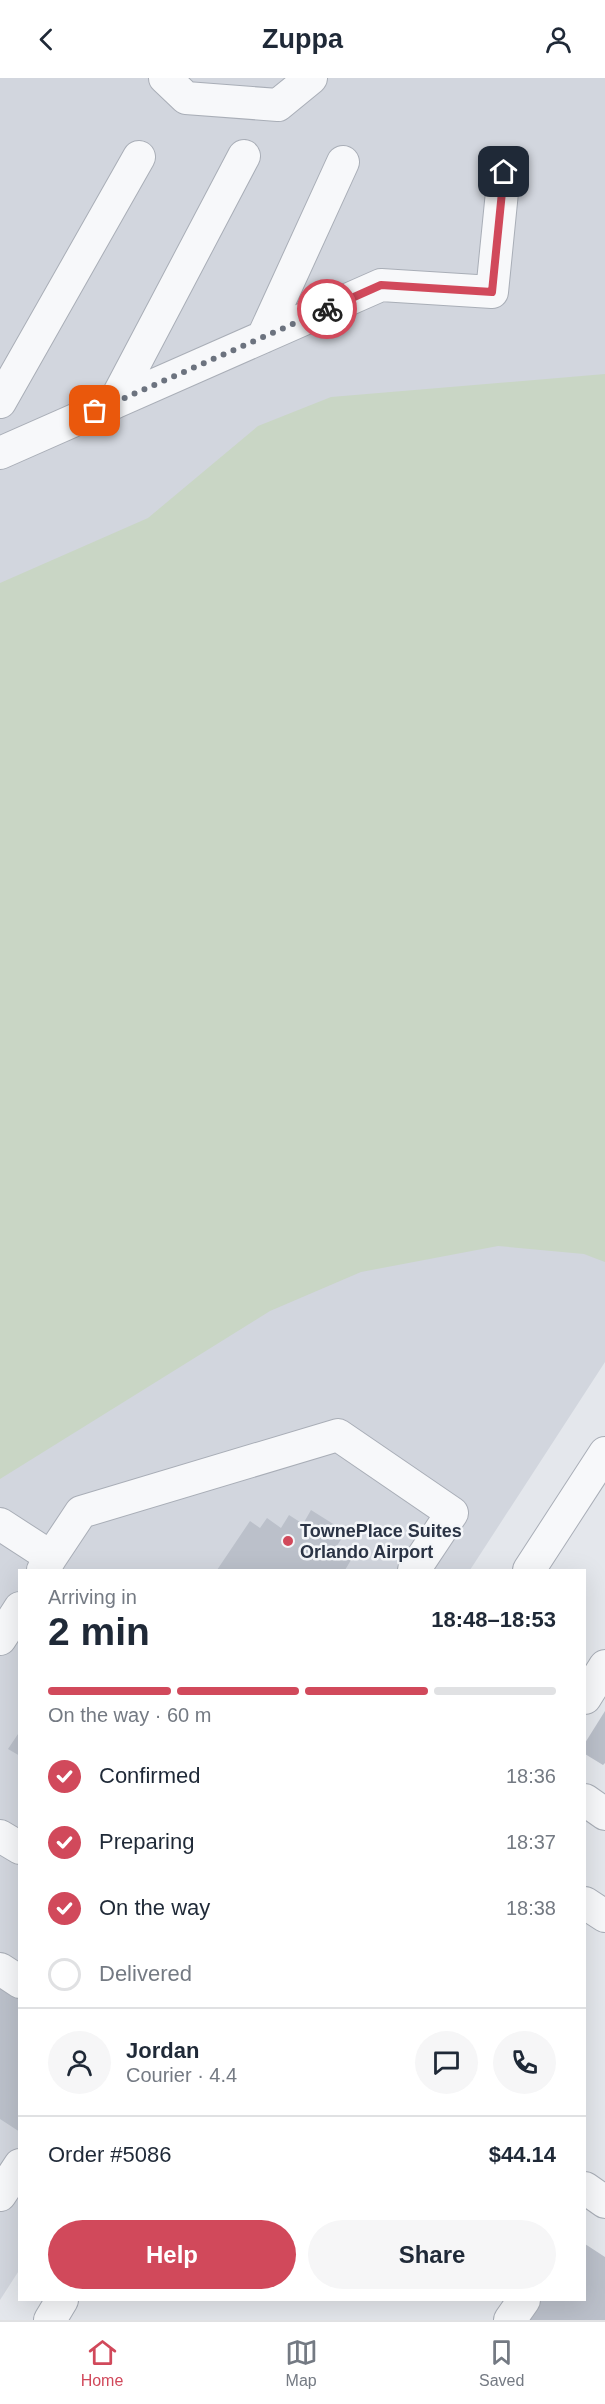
<!DOCTYPE html>
<html lang="en">
<head>
<meta charset="utf-8">
<style>
	:root { --surface:#fff; --page:#f6f6f7; --text:#1f2937; --muted:#747a83; --line:#e0e1e3; --accent:#d1495b }
	body { margin:0; font-family:Helvetica,sans-serif; background:var(--page); color:var(--text); height:100vh; display:flex; flex-direction:column; font-size:22px; white-space:nowrap }
	* { box-sizing:border-box; margin:0 }
	p { font-size:20px; color:var(--muted) }
	.icon { flex:none; width:33px; height:33px; fill:none; stroke:currentColor; stroke-width:2; stroke-linecap:round; stroke-linejoin:round }
	.map { position:relative; flex:1; overflow:hidden }
	.sheet { position:absolute; left:18px; top:1491px; width:568px; height:732px; display:flex; flex-direction:column; background:var(--surface); border-radius:0px; box-shadow:0 6px 24px #0002 }
	.sheet>* { flex:none }
	.pin { position:absolute; display:grid; place-items:center; width:51px; height:51px; color:#fff; margin:-26px; border-radius:12px; box-shadow:0 3px 9px #0006 }
	.courier { position:absolute; display:grid; place-items:center; width:60px; height:60px; margin:-30px; border:4px solid #d1495b; border-radius:50%; background:#fff; color:#222; box-shadow:0 2px 8px #0007 }
	.summary em { font-style:normal; font-weight:800 }
	.summary div { display:flex; flex-direction:column-reverse }
	.summary { display:flex; align-items:center; justify-content:space-between; height:102px; padding:0 30px }
	h1 { font-size:39px; font-weight:800; line-height:45px }
	.bar { display:grid; grid-template-columns:repeat(4,1fr); gap:9px 6px; align-content:center; height:72px; padding:0 30px }
	.bar i { height:8px; border-radius:4px; background:var(--line) }
	.bar .selected { background:var(--accent) }
	.bar p { grid-column:span 4 }
	.line { display:flex; align-items:center; gap:15px; padding:0 30px; border-top:2px solid var(--line) }
	.line div { flex:1 }
	.round { display:grid; place-items:center; flex:none; width:63px; height:63px; border-radius:32px; background:var(--page) }
	ol { padding:0 30px; list-style:none }
	li { display:flex; align-items:center; gap:18px; height:66px }
	li p { margin-inline-start:auto }
	li .icon { padding:6px; border-radius:50%; background:var(--accent); color:#fff; stroke-width:4 }
	li:last-child { color:var(--muted) }
	li i { width:33px; height:33px; border:3px solid var(--line); border-radius:50% }
	.button { display:flex; gap:12px; margin-top:auto; padding:12px 30px }
	.button a { flex:1; height:69px; border-radius:36px; background:var(--accent); color:#fff; font-size:24px; font-weight:800; line-height:69px; text-align:center }
	.button a+a { background:var(--page); color:var(--text) }
	header { display:flex; justify-content:space-between; align-items:center; height:78px; padding:0 30px; background:var(--surface); font-size:27px; font-weight:800 }
	.tabs { display:flex; justify-content:space-around; align-items:center; height:84px; border-top:2px solid var(--line); background:var(--surface); font-size:16px; color:var(--muted) }
	.tabs a { display:grid; justify-items:center; gap:3px }
	.tabs .selected { color:var(--accent) }
	.map>svg:first-child { display:block }
	.built { fill:#d2d6de }
	.green { fill:#c9d6c5 }
	.building { fill:#bbc0ca }
	.lines { fill:none; stroke-linecap:round; stroke-linejoin:round }
	.minor-casing { stroke:#a9aeb7; stroke-width:34 }
	.minor { stroke:#f7f8fa; stroke-width:32 }
	.done { stroke:#6c737f; stroke-width:6; stroke-dasharray:0 10.8 }
	.route { stroke:#d1495b; stroke-width:8 }
	.poi-dot { fill:#d1495b; stroke:#f4f6f9; stroke-width:2 }
	.labels { text-anchor:middle; stroke-width:5; stroke-linejoin:round; paint-order:stroke }
	.poi-label { font-size:18px; font-weight:bold; fill:#2b3445; stroke:#f4f6f9; text-anchor:start }
</style>
</head>
<body>
<header><svg class="icon" aria-label="back" viewBox="0 0 24 24"><path d="M15 5l-7 7 7 7"/></svg>Zuppa<svg class="icon" aria-label="person" viewBox="0 0 24 24"><circle cx="12" cy="8" r="4"/><path d="M4 21q1-7 8-7t8 7"/></svg></header>
<div class="map">
<svg width="605" height="2242" viewBox="0 0 605 2242">
	<rect width="100%" height="100%" fill="#e4e7ec"/>
	<path class="built" d="M 0,0 L 605,0 L 605,1284 L 470,1492 L 20,1492 L 20,2191 L 0,2222 Z"/>
	<path class="green" d="M 605,296 L 605,1184 L 584,1176 L 498,1168 L 361,1194 L 270,1233 L 0,1401 L 0,505 L 148,440 L 258,348 L 331,319 Z"/>
	<path class="building" d="M 311,1432 L 346,1454 L 334,1472 L 351,1482 L 345,1492 L 217,1492 L 250,1443 L 260,1450 L 267,1440 L 281,1450 L 289,1437 L 303,1446 Z
		M 605,1633 L 605,1685 L 603,1687 L 585,1676 L 585,1665 Z
		M 20,1653 L 20,1678 L 8,1671 Z
		M 0,1904 L 20,1917 L 20,2054 L 0,2041 Z
		M 585,2166 L 605,2179 L 605,2242 L 521,2242 L 534,2222 L 585,2222 Z"/>
	<g class="lines">
		<g class="minor-casing">
			<path id="minor" d="M 165,0 L 186,20 L 278,27 L 311,0
				M 263,259 L 343,84
				M 0,324 L 139,79
				M 114,325 L 244,78
				M 0,375 L 381,207 L 492,214 L 504,94
				M 0,1446 L 51,1479 L 43,1492
				M 51,1479 L 81,1434 L 338,1357 L 452,1435 L 414,1492
				M 529,1492 L 605,1375
				M 0,1561 L 20,1530
				M 585,1620 L 605,1588
				M 585,1722 L 605,1736
				M 0,1758 L 20,1770
				M 585,1825 L 605,1838
				M 0,1891 L 20,1904
				M 585,2110 L 605,2124
				M 0,2117 L 20,2087
				M 50,2242 L 62,2222
				M 510,2242 L 524,2222"/>
		</g>
		<use href="#minor" class="minor"/>
	</g>
	<g class="lines">
		<path class="done" d="M 95,333 L 327,231"/>
		<path class="route" d="M 327,231 L 381,207 L 492,214 L 504,94"/>
	</g>
	<circle class="poi-dot" cx="288" cy="1463" r="6"/>
	<g class="labels">
		<g class="poi-label">
			<text x="300" y="1459">TownePlace Suites<tspan x="300" dy="21">Orlando Airport</tspan></text>
		</g>
	</g>
</svg>
<div class="pin" style="left:95px;top:333px;background:#ea580c"><svg class="icon" aria-label="bag" viewBox="0 0 24 24"><path d="M5 8h14l-1 12H6zM9 8a3 3 0 0 1 6 0"/></svg></div>
<div class="pin" style="left:504px;top:94px;background:#1f2937"><svg class="icon" aria-label="home" viewBox="0 0 24 24"><path d="M3 11l9-7 9 7M6 9v11h12V9"/></svg></div>
<div class="courier" style="left:327px;top:231px"><svg class="icon" aria-label="bike" viewBox="0 0 24 24"><circle cx="6" cy="16" r="4"/><circle cx="18" cy="16" r="4"/><path d="M6 16l4-8h5l3 8M10 8l3 8H6M13 5h3"/></svg></div>
<section class="sheet">
<div class="summary"><div><h1>2 min</h1><p>Arriving in</p></div><em>18:48–18:53</em></div>
<div class="bar"><i class="selected"></i><i class="selected"></i><i class="selected"></i><i></i><p>On the way · 60 m</p></div>
<ol>
<li><svg class="icon" aria-label="check" viewBox="0 0 24 24"><path d="M5 12l5 5 9-10"/></svg>Confirmed<p>18:36</p></li>
<li><svg class="icon" aria-label="check" viewBox="0 0 24 24"><path d="M5 12l5 5 9-10"/></svg>Preparing<p>18:37</p></li>
<li><svg class="icon" aria-label="check" viewBox="0 0 24 24"><path d="M5 12l5 5 9-10"/></svg>On the way<p>18:38</p></li>
<li><i></i>Delivered</li>
</ol>
<div class="line" style="height:108px"><a class="round"><svg class="icon" aria-label="person" viewBox="0 0 24 24"><circle cx="12" cy="8" r="4"/><path d="M4 21q1-7 8-7t8 7"/></svg></a><div><b>Jordan</b><p>Courier · 4.4</p></div><a class="round"><svg class="icon" aria-label="chat" viewBox="0 0 24 24"><path d="M4 5h16v11H9l-5 4z"/></svg></a><a class="round"><svg class="icon" aria-label="phone" viewBox="0 0 24 24"><path d="M5 4h4l2 5-3 2q2 4 5 5l2-3 5 2v4C11 20 4 13 5 4z"/></svg></a></div>
<div class="line" style="height:78px"><div>Order #5086</div><b>$44.14</b></div>
<div class="button"><a>Help</a><a>Share</a></div>
</section>
</div>
<nav class="tabs">
<a class="selected"><svg class="icon" aria-label="home" viewBox="0 0 24 24"><path d="M3 11l9-7 9 7M6 9v11h12V9"/></svg>Home</a>
<a><svg class="icon" aria-label="map" viewBox="0 0 24 24"><path d="M3 6l6-2 6 2 6-2v14l-6 2-6-2-6 2zM9 4v14M15 6v14"/></svg>Map</a>
<a><svg class="icon" aria-label="saved" viewBox="0 0 24 24"><path d="M7 4h10v16l-5-4-5 4z"/></svg>Saved</a>
</nav>
</body>
</html>
